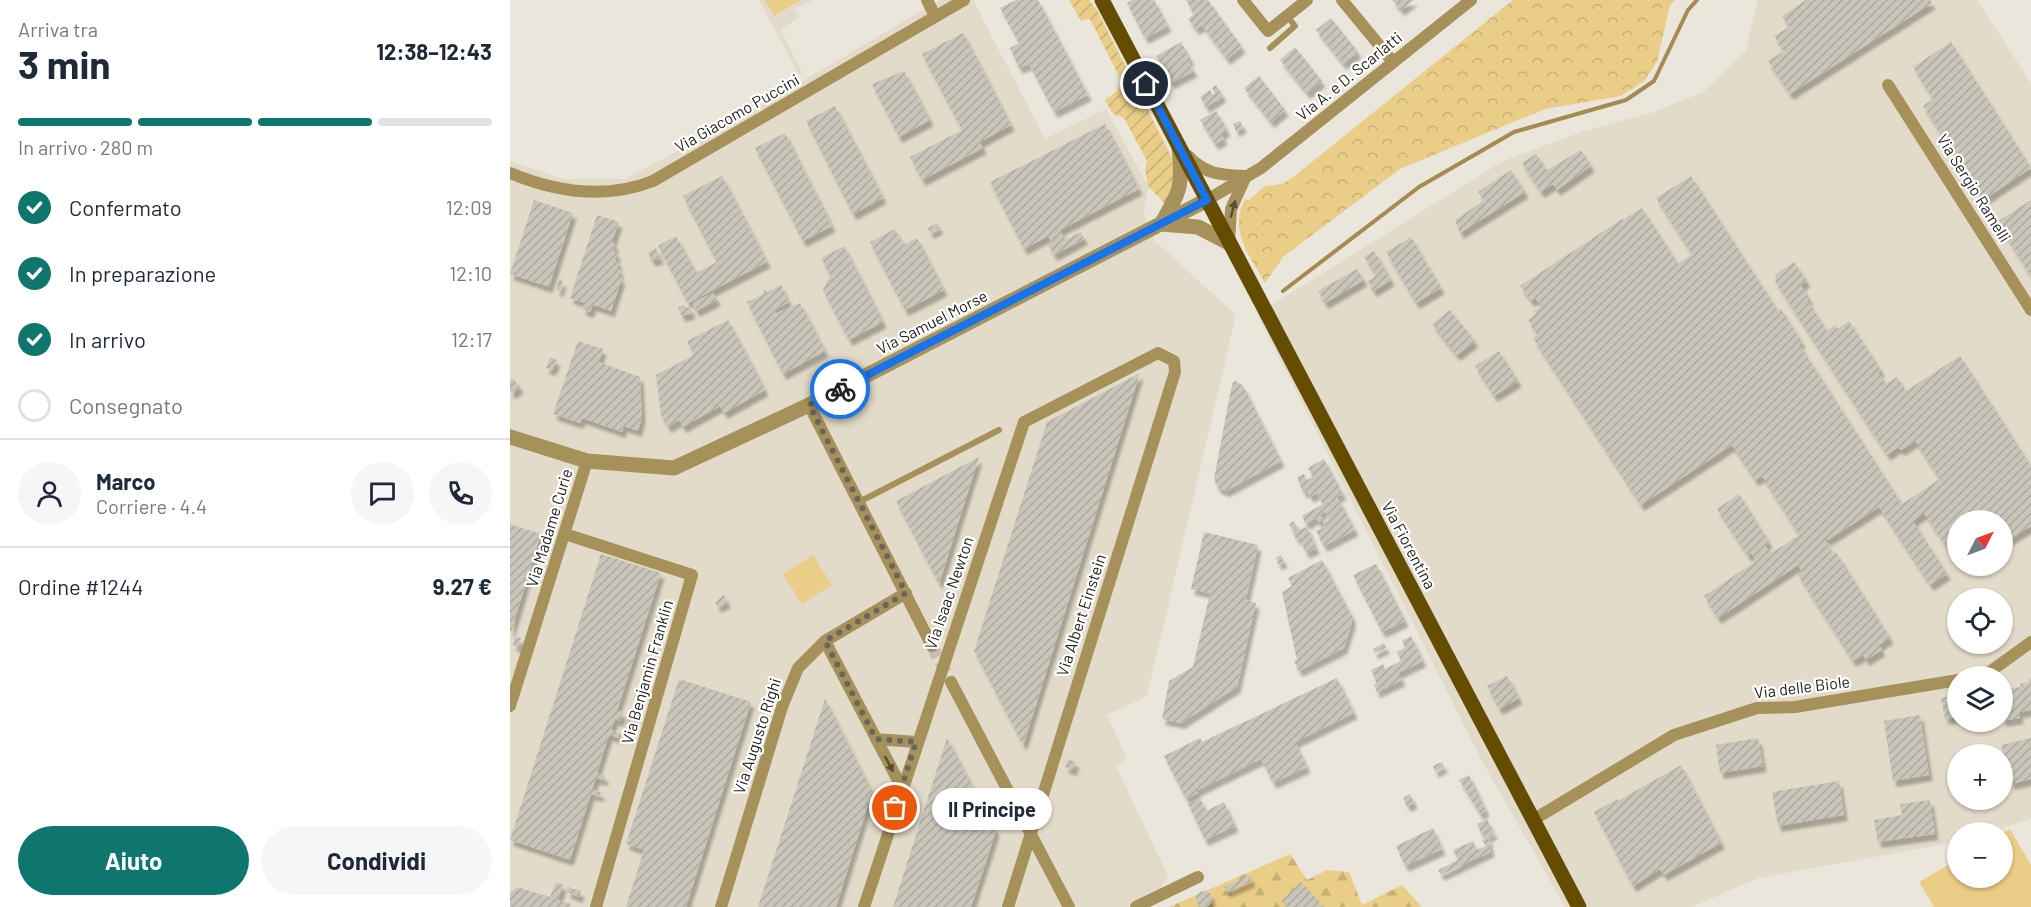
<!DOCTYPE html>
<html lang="it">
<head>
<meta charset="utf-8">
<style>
	:root { --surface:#fff; --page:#f6f6f7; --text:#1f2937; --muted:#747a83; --line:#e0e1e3; --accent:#0f766e }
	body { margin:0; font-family:Barlow,sans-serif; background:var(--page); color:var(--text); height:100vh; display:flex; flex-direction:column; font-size:22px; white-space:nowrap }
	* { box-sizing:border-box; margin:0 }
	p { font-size:20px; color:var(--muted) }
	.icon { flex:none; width:33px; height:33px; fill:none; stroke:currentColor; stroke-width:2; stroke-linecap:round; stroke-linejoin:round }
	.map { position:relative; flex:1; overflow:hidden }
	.panel { display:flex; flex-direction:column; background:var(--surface); width:510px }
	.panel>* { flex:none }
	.needle { width:39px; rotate:48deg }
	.buttons { position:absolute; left:1437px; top:510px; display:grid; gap:12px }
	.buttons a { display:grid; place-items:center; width:66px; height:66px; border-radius:50%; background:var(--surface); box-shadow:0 2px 4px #0004; font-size:30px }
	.pin { position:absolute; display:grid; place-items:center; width:51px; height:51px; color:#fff; margin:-26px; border:3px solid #fff; border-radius:50%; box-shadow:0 2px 6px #0007 }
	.courier { position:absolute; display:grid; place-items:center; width:60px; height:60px; margin:-30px; border:4px solid #1a73e8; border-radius:50%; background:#fff; color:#222; box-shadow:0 2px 8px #0007 }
	.bubble { position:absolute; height:42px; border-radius:21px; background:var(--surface); box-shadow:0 2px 4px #0004; font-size:20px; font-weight:700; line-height:42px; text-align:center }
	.overview em { font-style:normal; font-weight:700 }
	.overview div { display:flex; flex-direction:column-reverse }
	.overview { display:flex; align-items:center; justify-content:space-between; height:102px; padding:0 18px }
	h1 { font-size:39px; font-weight:700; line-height:45px }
	.bar { display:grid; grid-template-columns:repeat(4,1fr); gap:9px 6px; align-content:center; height:72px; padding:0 18px }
	.bar i { height:8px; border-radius:4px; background:var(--line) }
	.bar .selected { background:var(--accent) }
	.bar p { grid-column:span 4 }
	.line { display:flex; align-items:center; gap:15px; padding:0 18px; border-top:2px solid var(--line) }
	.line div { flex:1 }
	.round { display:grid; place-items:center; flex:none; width:63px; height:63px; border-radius:32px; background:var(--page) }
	ol { padding:0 18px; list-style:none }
	li { display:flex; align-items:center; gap:18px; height:66px }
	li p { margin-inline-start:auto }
	li .icon { padding:6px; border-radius:50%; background:var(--accent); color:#fff; stroke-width:4 }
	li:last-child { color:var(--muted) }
	li i { width:33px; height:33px; border:3px solid var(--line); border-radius:50% }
	.action { display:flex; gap:12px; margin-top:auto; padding:12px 18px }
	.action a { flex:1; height:69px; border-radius:36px; background:var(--accent); color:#fff; font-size:24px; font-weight:700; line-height:69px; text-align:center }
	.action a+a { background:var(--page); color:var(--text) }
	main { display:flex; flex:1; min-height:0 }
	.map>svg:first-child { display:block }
	.built { fill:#e3dbc9; fill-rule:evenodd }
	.grass { fill:#eacd87 }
	.forest { fill:url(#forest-firs) }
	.park { fill:url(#park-crowns) }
	.garden { fill:url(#garden-furrows) }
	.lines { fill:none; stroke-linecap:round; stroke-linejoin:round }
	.stream { stroke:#a48b4e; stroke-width:4 }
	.building { fill:url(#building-hatch); filter:url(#shadow) }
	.minor-tunnel { stroke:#c3bfb5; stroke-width:12; stroke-dasharray:12 6; stroke-linecap:butt }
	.service { stroke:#a7915b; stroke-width:6 }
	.minor { stroke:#a7915b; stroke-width:12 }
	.tertiary { stroke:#a7915b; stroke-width:15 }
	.primary { stroke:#644c01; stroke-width:15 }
	.minor-bridge { stroke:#a7915b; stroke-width:12 }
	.oneway { fill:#574e35 }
	.done { stroke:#68665f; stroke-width:6; stroke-dasharray:0 10.8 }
	.route { stroke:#1a73e8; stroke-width:8 }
	.labels { text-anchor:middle; stroke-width:4.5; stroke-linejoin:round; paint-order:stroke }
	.street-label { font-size:16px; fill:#22211c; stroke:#fff }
</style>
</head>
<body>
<main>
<section class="panel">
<div class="overview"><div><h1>3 min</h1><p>Arriva tra</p></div><em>12:38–12:43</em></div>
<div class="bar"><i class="selected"></i><i class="selected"></i><i class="selected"></i><i></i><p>In arrivo · 280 m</p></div>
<ol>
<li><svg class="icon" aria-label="check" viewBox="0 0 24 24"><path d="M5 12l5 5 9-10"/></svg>Confermato<p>12:09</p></li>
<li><svg class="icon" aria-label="check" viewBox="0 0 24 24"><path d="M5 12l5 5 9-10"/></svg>In preparazione<p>12:10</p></li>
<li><svg class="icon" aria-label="check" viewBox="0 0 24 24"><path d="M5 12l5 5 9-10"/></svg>In arrivo<p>12:17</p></li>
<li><i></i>Consegnato</li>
</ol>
<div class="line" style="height:108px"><a class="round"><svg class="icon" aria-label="person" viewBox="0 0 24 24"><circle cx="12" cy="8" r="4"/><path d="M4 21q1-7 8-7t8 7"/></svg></a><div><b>Marco</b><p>Corriere · 4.4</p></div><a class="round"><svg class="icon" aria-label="chat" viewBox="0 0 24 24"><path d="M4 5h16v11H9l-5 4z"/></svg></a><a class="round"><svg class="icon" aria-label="phone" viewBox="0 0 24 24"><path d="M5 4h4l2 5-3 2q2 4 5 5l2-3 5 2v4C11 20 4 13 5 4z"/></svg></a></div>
<div class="line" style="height:78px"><div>Ordine #1244</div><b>9.27 €</b></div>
<div class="action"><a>Aiuto</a><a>Condividi</a></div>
</section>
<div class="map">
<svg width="1521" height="907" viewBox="0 0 1521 907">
	<defs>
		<pattern id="forest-firs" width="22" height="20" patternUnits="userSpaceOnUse" patternTransform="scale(1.5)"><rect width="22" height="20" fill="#eacd87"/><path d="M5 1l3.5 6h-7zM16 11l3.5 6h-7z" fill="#c8b074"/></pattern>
		<pattern id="park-crowns" width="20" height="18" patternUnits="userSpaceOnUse" patternTransform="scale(1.5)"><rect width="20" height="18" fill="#eacd87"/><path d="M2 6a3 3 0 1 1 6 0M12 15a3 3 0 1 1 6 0" fill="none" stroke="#c8b074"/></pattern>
		<pattern id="garden-furrows" width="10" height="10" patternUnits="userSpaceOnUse" patternTransform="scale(1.5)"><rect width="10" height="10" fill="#eacd87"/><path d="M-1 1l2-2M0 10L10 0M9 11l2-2" fill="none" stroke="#c8b074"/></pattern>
		<pattern id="building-hatch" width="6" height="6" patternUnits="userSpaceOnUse" patternTransform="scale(1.5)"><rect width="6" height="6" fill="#c9c5ba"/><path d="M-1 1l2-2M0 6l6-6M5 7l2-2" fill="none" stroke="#aca99f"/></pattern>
		<filter id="shadow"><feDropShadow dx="3.5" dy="6" stdDeviation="1.5" flood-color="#0004"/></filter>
	</defs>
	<rect width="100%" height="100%" fill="#ebe6db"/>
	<path class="built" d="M 249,0 L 303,0 L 285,9 L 289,17 L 271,30 L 292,72 L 289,75 Z
		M 430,0 L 463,0 L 535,139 L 596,109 L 638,186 L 634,215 L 645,241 L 726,315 L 637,696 L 597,715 L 617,758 L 606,766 L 658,876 L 641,907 L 0,907 L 0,161 L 54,179 L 115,179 L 230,118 Z
		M 1248,0 L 1467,0 L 1521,83 L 1521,819 L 1479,832 L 1448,832 L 1447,842 L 1249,878 L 1181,907 L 1055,907 L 973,763 L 747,314 L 993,161 L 1074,131 L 1141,113 L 1193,92 L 1236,50 ZM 1448,520 L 1492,520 L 1492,566 L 1448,566 ZM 1448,598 L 1492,598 L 1492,644 L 1448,644 ZM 1448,676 L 1492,676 L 1492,722 L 1448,722 ZM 1448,754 L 1492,754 L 1492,800 L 1448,800 Z"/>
	<path class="grass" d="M 255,0 L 291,0 L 264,16 Z
		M 303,555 L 322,585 L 292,604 L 273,574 Z
		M 1500,829 L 1521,865 L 1521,907 L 1424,907 L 1409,882 L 1447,860 L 1448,878 L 1492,878 L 1493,833 Z"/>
	<path class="forest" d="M 780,854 L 797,880 L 817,870 L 839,872 L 852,905 L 892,885 L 912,907 L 659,907 Z"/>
	<path class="park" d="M 1003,0 L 1165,0 L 1160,5 L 1147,62 L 1134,81 L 1111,96 L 1035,109 L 890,169 L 773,257 L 755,283 C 740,256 718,230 735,199 L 739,200 L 755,186 L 772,184 L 782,178 Z"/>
	<path class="garden" d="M 559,0 L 579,0 L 587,10 L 662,158 L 664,173 L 657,206 L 638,186 L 635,170 L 637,161 L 614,118 L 603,114 L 595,100 L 606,92 L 612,83 L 610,78 L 580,19 L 571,21 Z"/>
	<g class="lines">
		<path class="stream" d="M 773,291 L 909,187 L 1004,132 L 1116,100 L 1144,81 L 1178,10 L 1187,0"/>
	</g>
	<path class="building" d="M 506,0 L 528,0 L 578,95 L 544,112 L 519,64 L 509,68 L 500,48 L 509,43 L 490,8 Z
		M 622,0 L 644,0 L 658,26 L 635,38 L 617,3 Z
		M 676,0 L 698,0 L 732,47 L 717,59 L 692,25 L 686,29 L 678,19 L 684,14 Z
		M 882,0 L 904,0 L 891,10 Z
		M 1296,0 L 1420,0 L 1422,3 L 1280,94 L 1258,61 L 1274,51 L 1264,36 L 1279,27 L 1272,16 Z
		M 821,18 L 848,52 L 833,64 L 806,30 Z
		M 453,33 L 501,125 L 470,142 L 473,148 L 412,180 L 400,157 L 452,130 L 412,54 Z
		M 671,42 L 681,60 L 678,61 L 684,71 L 661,83 L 646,56 Z
		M 1441,42 L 1521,168 L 1473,200 L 1413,106 L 1423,99 L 1403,67 Z
		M 785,47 L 812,81 L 797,93 L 770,60 Z
		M 394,71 L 420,120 L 389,137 L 362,84 Z
		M 749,76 L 775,110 L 761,122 L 734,88 Z
		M 706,85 L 713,96 L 696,107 L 690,97 L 700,90 L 703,95 L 705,93 L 702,88 Z
		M 325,106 L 373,198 L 343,214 L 296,121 Z
		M 706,111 L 717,130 L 711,134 L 714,139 L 705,144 L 690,120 Z
		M 730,121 L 733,127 L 726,131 L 723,124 Z
		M 595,124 L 629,189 L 550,230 L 555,240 L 571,232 L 574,239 L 544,255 L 538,245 L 542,243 L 538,236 L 514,249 L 480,182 Z
		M 275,133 L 322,226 L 293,241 L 245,148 Z
		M 1071,150 L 1081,166 L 1047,190 L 1043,184 L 1031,192 L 1012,163 L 1026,154 L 1037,170 Z
		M 1001,170 L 1015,192 L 950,233 L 945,220 L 973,201 L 979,208 L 968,192 Z
		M 212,176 L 257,262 L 178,303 L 148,246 L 166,236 L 186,273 L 207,262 L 173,196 Z
		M 1181,176 L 1268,311 L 1271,309 L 1292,342 L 1289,344 L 1392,504 L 1430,479 L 1405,441 L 1391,450 L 1388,447 L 1377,455 L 1265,281 L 1266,274 L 1284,262 L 1297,281 L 1291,285 L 1299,298 L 1297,300 L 1317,331 L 1325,325 L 1328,329 L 1339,321 L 1371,370 L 1368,372 L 1376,384 L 1387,377 L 1396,391 L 1450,356 L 1521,466 L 1521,526 L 1492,544 L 1492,520 L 1448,520 L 1448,564 L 1414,513 L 1403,521 L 1437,574 L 1420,585 L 1369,507 L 1318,540 L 1313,535 L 1322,554 L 1326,552 L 1380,638 L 1369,645 L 1372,650 L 1356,660 L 1353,655 L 1343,661 L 1288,575 L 1292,572 L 1288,565 L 1208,618 L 1194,596 L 1246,561 L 1241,553 L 1238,556 L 1207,509 L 1229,494 L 1259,542 L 1255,545 L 1260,553 L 1273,546 L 1306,523 L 1289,535 L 1252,476 L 1245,480 L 1222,445 L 1131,505 L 1023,338 L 1028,335 L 1018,320 L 1026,314 L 1024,311 L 1032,306 L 1025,298 L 1021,301 L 1010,286 L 1112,219 L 1116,222 L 1114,219 L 1132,208 L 1168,264 L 1182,254 L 1146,198 Z
		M 24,200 L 63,213 L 39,287 L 0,274 Z
		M 1521,200 L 1521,276 L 1487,222 Z
		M 87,215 L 109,222 L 102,242 L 105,244 L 103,251 L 107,253 L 105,260 L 109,262 L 107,269 L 111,270 L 108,277 L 112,278 L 101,311 L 83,305 L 80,312 L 72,309 L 75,303 L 60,298 Z
		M 427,223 L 430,228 L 420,233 L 418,228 Z
		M 385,229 L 393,245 L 407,238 L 434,290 L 395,310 L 360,242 Z
		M 901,237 L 931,288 L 906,303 L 876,252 Z
		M 334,246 L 373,322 L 339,340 L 313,290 L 320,275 L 311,258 Z
		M 146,248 L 150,259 L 141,260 L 138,252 Z
		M 864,251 L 881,280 L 863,291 L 858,281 L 867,275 L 854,257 Z
		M 847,269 L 854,280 L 815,303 L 808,291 Z
		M 49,280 L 53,281 L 50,291 L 46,290 Z
		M 271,285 L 279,302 L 265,310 L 266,313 L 290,303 L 315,351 L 273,374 L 237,302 L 254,294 L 253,291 L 255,289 L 257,292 Z
		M 203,293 L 207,300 L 186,311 L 182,303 Z
		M 174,305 L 176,308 L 180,307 L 182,313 L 172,316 L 168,308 Z
		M 940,310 L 965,341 L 947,355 L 922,324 Z
		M 218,320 L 255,390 L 214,413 L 210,406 L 173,427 L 169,420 L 158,427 L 151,415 L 146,375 L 184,355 L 177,341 Z
		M 68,341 L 93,349 L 89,362 L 130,377 L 132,417 L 128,431 L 114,426 L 112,432 L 72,418 L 70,423 L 43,414 Z
		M 989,351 L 1008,381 L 984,396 L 965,366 Z
		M 40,357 L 47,360 L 42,370 L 36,368 Z
		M 630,373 L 514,743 L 513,745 L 464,651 L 537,422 Z
		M 3,379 L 10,386 L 6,391 L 0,393 L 0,380 Z
		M 726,381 L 733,386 L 771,461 L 716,491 L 708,488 L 704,479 L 720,394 L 723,382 Z
		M 469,457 L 429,584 L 386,501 Z
		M 814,459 L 833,494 L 827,497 L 845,530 L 814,546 L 806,531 L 815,527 L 813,522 L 819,520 L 815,511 L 810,514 L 813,520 L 808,522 L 806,518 L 796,524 L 792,516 L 813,504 L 807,493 L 800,497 L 797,491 L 793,492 L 787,477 L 794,474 L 797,480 L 803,477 L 798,468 Z
		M 784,521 L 787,528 L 782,530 L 779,524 Z
		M 0,524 L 31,534 L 1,632 L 0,631 Z
		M 797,527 L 806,548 L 796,553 L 789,537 L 786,539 L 783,532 Z
		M 694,532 L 748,545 L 736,600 L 746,603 L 727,687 L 671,723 L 652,719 L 659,681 L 683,667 L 700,593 L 681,589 Z
		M 91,554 L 151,573 L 107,711 L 113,712 L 110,721 L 105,719 L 101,730 L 112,734 L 111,738 L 99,735 L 87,773 L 95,776 L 94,780 L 86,778 L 82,790 L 91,792 L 90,796 L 81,794 L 60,860 L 0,840 Z
		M 771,555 L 774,562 L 768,564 L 766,558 Z
		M 812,560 L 842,617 L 842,622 L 834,648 L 789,671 L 784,661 L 787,660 L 772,592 L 782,586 L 778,578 Z
		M 866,564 L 895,621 L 872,632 L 843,575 Z
		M 214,595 L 217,602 L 208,607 L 205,602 Z
		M 901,636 L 913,661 L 888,673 L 892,680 L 867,692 L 864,685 L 867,684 L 861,670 L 873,664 L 875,669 L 891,661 L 887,652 L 895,648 L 892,641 Z
		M 5,637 L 11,638 L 8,647 L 3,645 Z
		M 874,643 L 876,648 L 865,653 L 863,649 Z
		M 997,676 L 1009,698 L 989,709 L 977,686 Z
		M 827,678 L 844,713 L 785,742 L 797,767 L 763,783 L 751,759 L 686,791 L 688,793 L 676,799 L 654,756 L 690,738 L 692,742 Z
		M 169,679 L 241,702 L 176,907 L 116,907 L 134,850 L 116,844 Z
		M 1519,679 L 1521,679 L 1521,710 L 1509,712 L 1510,718 L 1492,721 L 1492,698 L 1501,696 L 1499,689 L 1511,687 L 1510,684 L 1519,682 Z
		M 1448,695 L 1448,717 L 1435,719 L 1431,698 Z
		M 315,699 L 362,792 L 326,907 L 248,907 Z
		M 122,714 L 125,716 L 121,725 L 116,722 L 119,715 Z
		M 1410,715 L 1419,775 L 1383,781 L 1374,721 Z
		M 437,738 L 486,831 L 461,907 L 383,907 Z
		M 1248,738 L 1253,766 L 1210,773 L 1206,745 Z
		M 1521,738 L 1521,779 L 1501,784 L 1491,745 Z
		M 558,759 L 566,762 L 563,770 L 555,767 Z
		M 932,762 L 934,767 L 925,772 L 923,766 Z
		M 1171,765 L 1211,843 L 1154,875 L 1150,869 L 1123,886 L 1084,812 L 1107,799 L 1108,801 Z
		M 959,775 L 976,811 L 970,814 L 949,780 Z
		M 1329,781 L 1334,815 L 1268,826 L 1262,792 Z
		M 900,794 L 904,803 L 897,806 L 893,798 Z
		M 690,798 L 696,811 L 714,802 L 725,826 L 695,840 L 678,804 Z
		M 1420,800 L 1425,834 L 1368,842 L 1364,820 L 1392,815 L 1390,804 Z
		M 977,819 L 981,828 L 971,833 L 967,824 Z
		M 923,828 L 932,849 L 895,866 L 886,846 Z
		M 982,829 L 984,833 L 976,837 L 974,833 Z
		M 978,837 L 981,851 L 931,875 L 928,870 L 948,860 L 943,850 L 963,841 L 967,850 L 976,846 L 972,840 Z
		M 740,875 L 742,881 L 717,892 L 714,887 Z
		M 46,882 L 53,885 L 48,900 L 61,904 L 60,907 L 0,907 L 0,893 L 7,887 L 40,897 Z
		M 791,882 L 814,907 L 777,907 L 771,901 Z
		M 58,887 L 71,891 L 69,897 L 57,892 Z
		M686 899a8 8 0 1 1 16 0a8 8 0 1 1-16 0Z"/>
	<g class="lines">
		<path class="minor-tunnel" d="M 422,646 L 441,682"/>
		<path class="service" d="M 760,48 L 785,26 L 777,16
			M 349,502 L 489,430"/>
		<path class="minor" d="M 417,0 L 425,16
			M 733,0 L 758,31 L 797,0
			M 832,0 L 883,62
			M 1378,85 L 1521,310
			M 678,156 C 696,175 711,175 736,176 L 721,209 L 719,243
			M 0,173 C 46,192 95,200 143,181 L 454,0
			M 697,200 L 751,168 L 961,0
			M 299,405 L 422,646
			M 55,534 L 182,575 L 86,907
			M 315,641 L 392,788
			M 1466,676 L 1478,673 L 1521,642
			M 441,682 L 559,907
			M 0,706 L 77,461
			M 366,739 L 406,742
			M 1023,820 L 1164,735 L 1247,708 L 1285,707 L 1448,680
			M 211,907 L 272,707 L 288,668 L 315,641 L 396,593
			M 498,907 L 665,372 L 664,361 L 648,353 L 514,422
			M 626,907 L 688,877"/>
		<path class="tertiary" d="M 669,148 C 673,186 670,192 651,224 L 688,227 L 719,243
			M 0,437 L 77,461 L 164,468 L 299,405 L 697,200"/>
		<path class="primary" d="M 592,0 L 1069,907"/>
		<path class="minor-bridge" d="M 354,907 L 514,422"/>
	</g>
	<defs><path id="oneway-solid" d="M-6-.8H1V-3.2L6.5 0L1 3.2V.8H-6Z" transform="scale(1.5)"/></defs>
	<g class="oneway">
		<use href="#oneway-solid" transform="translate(723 209) rotate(-75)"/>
		<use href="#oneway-solid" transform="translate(379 764) rotate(62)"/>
	</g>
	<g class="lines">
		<path class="done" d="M 330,389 L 299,405 L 396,593 L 315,641 L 366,739 L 406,742 L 385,808"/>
		<path class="route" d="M 330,389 L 697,200 L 636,84"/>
	</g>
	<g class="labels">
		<g class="street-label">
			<text transform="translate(839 76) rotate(-39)" y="6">Via A. e D. Scarlatti</text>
			<text transform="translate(227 113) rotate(-30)" y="6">Via Giacomo Puccini</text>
			<text transform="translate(1464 188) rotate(58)" y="6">Via Sergio Ramelli</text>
			<text transform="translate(422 322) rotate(-27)" y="6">Via Samuel Morse</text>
			<text transform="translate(39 528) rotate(-73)" y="6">Via Madame Curie</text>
			<text transform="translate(899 545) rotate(62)" y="6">Via Fiorentina</text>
			<text transform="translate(439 593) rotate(-71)" y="6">Via Isaac Newton</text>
			<text transform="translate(571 615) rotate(-72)" y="6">Via Albert Einstein</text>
			<text transform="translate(137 672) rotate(-74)" y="6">Via Benjamin Franklin</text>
			<text transform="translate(1292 687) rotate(-7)" y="6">Via delle Biole</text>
			<text transform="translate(247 736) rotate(-72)" y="6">Via Augusto Righi</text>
		</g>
	</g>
</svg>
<div class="buttons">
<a><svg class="needle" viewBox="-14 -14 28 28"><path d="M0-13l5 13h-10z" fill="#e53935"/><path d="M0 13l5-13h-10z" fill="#747a83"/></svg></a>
<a><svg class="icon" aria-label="locate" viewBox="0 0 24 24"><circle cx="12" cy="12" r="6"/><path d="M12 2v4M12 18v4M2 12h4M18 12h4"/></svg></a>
<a><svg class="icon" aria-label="layers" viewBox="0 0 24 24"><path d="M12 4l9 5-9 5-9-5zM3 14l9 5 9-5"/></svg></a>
<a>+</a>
<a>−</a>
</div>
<div class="pin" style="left:385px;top:808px;background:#ea580c"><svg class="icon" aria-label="bag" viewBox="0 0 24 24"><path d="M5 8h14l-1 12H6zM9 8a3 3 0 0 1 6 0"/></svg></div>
<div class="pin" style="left:636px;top:84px;background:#1f2937"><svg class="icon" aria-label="home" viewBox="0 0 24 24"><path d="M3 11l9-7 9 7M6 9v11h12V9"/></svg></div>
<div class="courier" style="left:330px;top:389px"><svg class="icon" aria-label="bike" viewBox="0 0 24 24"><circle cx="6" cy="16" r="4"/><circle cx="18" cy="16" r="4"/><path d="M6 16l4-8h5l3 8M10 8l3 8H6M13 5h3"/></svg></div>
<div class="bubble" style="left:422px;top:788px;width:120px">Il Principe</div>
</div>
</main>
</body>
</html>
